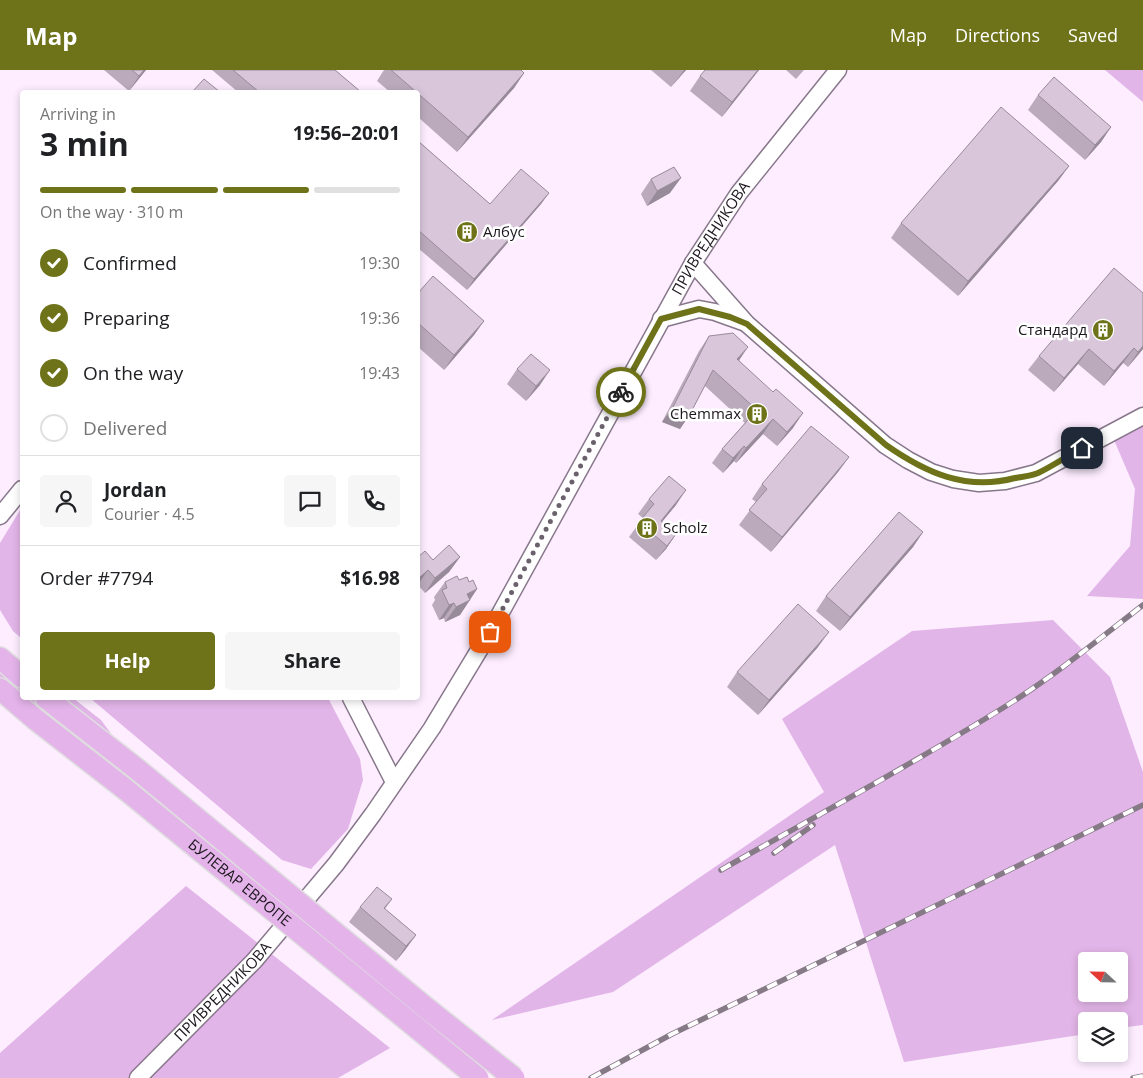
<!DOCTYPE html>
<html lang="en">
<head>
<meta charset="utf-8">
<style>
	:root { --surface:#fff; --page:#f6f6f6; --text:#202124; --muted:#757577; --line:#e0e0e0; --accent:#6e731a }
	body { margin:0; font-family:"Open Sans",sans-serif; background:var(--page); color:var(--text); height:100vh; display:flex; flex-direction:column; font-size:19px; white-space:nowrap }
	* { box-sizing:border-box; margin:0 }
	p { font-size:16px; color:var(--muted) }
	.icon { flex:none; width:28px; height:28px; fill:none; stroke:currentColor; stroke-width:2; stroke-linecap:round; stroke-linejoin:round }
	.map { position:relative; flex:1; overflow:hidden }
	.sheet { position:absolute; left:20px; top:20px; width:400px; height:610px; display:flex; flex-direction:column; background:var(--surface); border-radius:5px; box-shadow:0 2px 8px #0003 }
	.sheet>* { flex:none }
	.needle { width:32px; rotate:292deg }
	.buttons { position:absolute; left:1078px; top:882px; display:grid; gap:10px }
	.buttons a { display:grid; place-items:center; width:50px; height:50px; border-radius:5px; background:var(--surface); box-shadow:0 2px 8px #0003; font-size:25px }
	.pin { position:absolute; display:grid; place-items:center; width:42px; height:42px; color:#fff; margin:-21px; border-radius:10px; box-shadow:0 2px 8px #0006 }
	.courier { position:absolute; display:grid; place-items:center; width:50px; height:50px; margin:-25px; border:4px solid #6e731a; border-radius:50%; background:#fff; color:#222; box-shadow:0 1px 6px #0007 }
	.overview em { font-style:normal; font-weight:700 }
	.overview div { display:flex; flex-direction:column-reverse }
	.overview { display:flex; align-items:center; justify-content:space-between; height:85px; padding:0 20px }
	h1 { font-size:32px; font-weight:700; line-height:38px }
	.bar { display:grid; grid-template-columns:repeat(4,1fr); gap:8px 5px; align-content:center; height:60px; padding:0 20px }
	.bar i { height:6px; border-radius:4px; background:var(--line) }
	.bar .on { background:var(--accent) }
	.bar p { grid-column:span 4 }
	.line { display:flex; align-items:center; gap:12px; padding:0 20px; border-top:1px solid var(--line) }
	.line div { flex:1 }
	.round { display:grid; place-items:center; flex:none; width:52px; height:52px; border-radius:5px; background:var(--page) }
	ol { padding:0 20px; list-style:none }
	li { display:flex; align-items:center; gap:15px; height:55px }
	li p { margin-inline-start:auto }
	li .icon { padding:5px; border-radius:50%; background:var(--accent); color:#fff; stroke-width:4 }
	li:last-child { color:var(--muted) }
	li i { width:28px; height:28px; border:2px solid var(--line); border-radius:50% }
	.button { display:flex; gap:10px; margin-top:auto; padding:10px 20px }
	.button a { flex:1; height:58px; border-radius:5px; background:var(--accent); color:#fff; font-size:20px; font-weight:700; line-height:58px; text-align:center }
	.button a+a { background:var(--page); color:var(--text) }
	header { display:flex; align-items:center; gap:30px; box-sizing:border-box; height:70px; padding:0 25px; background:var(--accent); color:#fff }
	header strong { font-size:24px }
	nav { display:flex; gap:28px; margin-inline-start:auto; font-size:18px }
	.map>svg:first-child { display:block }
	.green { fill:#e2b5e8; fill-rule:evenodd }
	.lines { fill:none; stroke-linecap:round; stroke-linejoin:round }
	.minor-casing { stroke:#88778b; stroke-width:19 }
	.major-casing { stroke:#dfdedf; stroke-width:24 }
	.minor { stroke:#fff; stroke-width:16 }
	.major { stroke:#e3b3e9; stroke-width:21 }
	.rail-casing { stroke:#857a86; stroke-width:5.5 }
	.rail { stroke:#fff; stroke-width:4; stroke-dasharray:11; stroke-linecap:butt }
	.major-bridge-casing { stroke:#dfdedf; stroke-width:24; stroke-linecap:butt }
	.major-bridge { stroke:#e3b3e9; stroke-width:21 }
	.wall { fill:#bbaabc }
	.shaded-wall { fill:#988b99 }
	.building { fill:#d9c6db; stroke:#988b99 }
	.done { stroke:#6b616c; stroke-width:5; stroke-dasharray:0 9 }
	.route { stroke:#6e731a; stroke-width:6 }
	.labels { text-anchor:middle; stroke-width:5; stroke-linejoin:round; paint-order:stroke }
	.poi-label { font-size:15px; fill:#1c161d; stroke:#fff; text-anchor:start }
	.street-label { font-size:15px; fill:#1c161d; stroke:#fff }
</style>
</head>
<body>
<header>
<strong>Map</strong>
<nav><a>Map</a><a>Directions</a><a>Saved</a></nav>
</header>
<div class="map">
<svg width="1143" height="1008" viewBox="0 0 1143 1008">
	<rect width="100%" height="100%" fill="#fdedff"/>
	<path class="green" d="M 1105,0 L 1143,0 L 1143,32 Z
		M 1143,354 L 1143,529 L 1087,526 L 1130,476 L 1135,419 L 1114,370 Z
		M 22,437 L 22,569 L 13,561 L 0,540 L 0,473 Z
		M 1053,550 L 1110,607 L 1143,702 L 1143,955 L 1119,958 L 1119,951 L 1086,951 L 1086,964 L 904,992 L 835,775 L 613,922 L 492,950 L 824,722 L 782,649 L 912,561 ZM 1086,891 L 1119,891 L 1119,924 L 1086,924 Z
		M 0,598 L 22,617 L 22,628 L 35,628 L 134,707 L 129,714 L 0,609 Z
		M 62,628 L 73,628 L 101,650 L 120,676 Z
		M 90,628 L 328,628 L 360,689 L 363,710 L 348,759 L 311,799 L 282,790 Z
		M 186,816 L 390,978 L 338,1008 L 0,1008 L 0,983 Z"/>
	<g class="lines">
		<g class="minor-casing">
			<g id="minor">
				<path d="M 693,193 L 747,254 L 885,375 L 908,390 L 931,402 L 953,409 L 979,413 L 1005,411 L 1036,403 L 1143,346"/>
				<path d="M 661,249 L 699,239 L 715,242 L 743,252"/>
				<path d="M 0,446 L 22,419"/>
				<path d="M 351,628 L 394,712"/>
				<path id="s1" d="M 138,1008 L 254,891 L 336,794 L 373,744 L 432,658 L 490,562 L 693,193 L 739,123 L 838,0"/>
			</g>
		</g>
		<g class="major-casing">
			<path id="major" d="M 0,588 L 22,607
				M 0,619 L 35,649 L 125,719
				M 46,628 L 138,700"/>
		</g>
		<use href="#minor" class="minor"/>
		<use href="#major" class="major"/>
		<g class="rail-casing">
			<path id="rail" d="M 774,783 L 813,755
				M 721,800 C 816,746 913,694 1006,636 C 1054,606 1098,570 1143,535
				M 591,1008 L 672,964 L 1143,735
				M 1133,1008 L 1143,1006"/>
		</g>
		<use href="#rail" class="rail"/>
		<g class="major-bridge-casing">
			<g id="major-bridge">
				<path d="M 138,700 L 425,937 L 514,1008"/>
				<path id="s2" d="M 125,719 L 478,1008"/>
			</g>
		</g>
		<use href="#major-bridge" class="major-bridge"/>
	</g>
	<path class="wall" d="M 104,0 L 146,0 L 129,21 Z
		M 212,0 L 335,0 L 361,22 L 238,22 Z
		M 384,0 L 521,0 L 524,3 L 514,18 L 457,82 L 418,47 L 418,22 L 390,22 L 377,11 Z
		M 651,0 L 686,0 L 671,17 Z
		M 759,0 L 722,47 L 690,21 L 700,6 Z
		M 786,0 L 804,0 L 796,9 Z
		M 1038,25 L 1111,57 L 1101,72 L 1085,90 L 1028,40 Z
		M 418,71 L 490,134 L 549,123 L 541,134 L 467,220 L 418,178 Z
		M 1069,96 L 1058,111 L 958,226 L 891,168 L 901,153 Z
		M 651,109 L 670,123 L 647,136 L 641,124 Z
		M 418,223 L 484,251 L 474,265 L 444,300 L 418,277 Z
		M 1143,223 L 1143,279 L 1128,297 L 1123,293 L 1104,316 L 1078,294 L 1054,322 L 1028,300 L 1039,286 Z
		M 709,266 L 739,290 L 793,358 L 777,376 L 763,364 L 736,393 L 734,391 L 723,403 L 712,393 L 722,379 L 745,353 L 705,316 L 690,344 L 680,359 L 662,352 L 699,281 Z
		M 517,299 L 540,315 L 526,331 L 507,314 Z
		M 849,387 L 838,402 L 771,482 L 739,455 L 756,432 L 752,429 L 762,414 Z
		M 649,429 L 676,435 L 662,452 L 676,464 L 666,479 L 656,490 L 629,467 L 643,448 L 638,444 Z
		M 923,462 L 913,477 L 840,561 L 816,541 L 826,526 Z
		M 418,487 L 433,490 L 460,487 L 449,502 L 425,523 L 418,515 Z
		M 459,510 L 469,512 L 477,519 L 460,545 L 445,552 L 444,548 L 439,550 L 432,535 L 435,530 L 434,527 L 445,512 Z
		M 818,577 L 758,645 L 727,617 L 737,602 Z
		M 392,829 L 385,839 L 416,865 L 405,880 L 396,891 L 349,852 L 360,837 Z"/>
	<path class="shaded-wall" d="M 144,0 L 146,0 L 129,21 L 139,6 Z
		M 684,0 L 686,0 L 671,17 L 682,3 Z
		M 758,0 L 759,0 L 722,47 L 732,32 Z
		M 524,3 L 514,18 L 457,82 L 468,67 Z
		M 1111,57 L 1101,72 L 1085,90 L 1095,75 Z
		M 1069,96 L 1058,111 L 958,226 L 968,211 Z
		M 681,108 L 670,123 L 647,136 L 657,121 Z
		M 549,123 L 541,134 L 467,220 L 474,209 Z
		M 484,251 L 474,265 L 444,300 L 454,285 Z
		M 1143,276 L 1143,279 L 1128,297 L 1138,282 Z
		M 748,277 L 738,292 L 737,289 Z
		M 1134,278 L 1123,293 L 1104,316 L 1114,301 Z
		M 1089,279 L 1078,294 L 1054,322 L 1064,308 Z
		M 550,300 L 540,315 L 526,331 L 536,316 Z
		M 673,337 L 690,344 L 680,359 L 662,352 Z
		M 803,343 L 793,358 L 777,376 L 787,362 Z
		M 773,349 L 763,364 L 736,393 L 746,378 Z
		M 744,376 L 734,391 L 723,403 L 733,388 Z
		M 849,387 L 838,402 L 771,482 L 782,467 Z
		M 686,420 L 676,435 L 650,466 L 661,451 Z
		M 923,462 L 913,477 L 840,561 L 850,547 Z
		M 676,464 L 666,479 L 656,490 L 667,476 Z
		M 460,487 L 449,502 L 425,523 L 435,508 Z
		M 428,500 L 418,514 L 418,509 Z
		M 477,519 L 460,545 L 445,552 L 456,537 L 467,524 Z
		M 454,533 L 444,548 L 439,550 L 449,535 Z
		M 829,562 L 818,577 L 758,645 L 769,630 Z
		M 416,865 L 405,880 L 396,891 L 406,876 Z"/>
	<path class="building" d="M 132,0 L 144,0 L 139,6 Z
		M 233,0 L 335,0 L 361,22 L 259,22 Z
		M 391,0 L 521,0 L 524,3 L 468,67 Z
		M 705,0 L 758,0 L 732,32 L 700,6 Z
		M 1054,7 L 1111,57 L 1095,75 L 1038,25 Z
		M 204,9 L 220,22 L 192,22 Z
		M 1001,37 L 1069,96 L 968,211 L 901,153 Z
		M 418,71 L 490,134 L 521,99 L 549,123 L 474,209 L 418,160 Z
		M 674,97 L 681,108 L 657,121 L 651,109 Z
		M 1114,198 L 1143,223 L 1143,276 L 1138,282 L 1134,278 L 1114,301 L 1089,279 L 1064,308 L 1039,286 Z
		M 433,206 L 484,251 L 454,285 L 418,253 L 418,223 Z
		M 733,263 L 748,277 L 737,289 L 773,322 L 776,319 L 803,343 L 787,362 L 773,349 L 746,378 L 744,376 L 733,388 L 722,379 L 757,340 L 713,300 L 690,344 L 673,337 L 709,266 Z
		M 531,284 L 550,300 L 536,316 L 517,299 Z
		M 811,356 L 849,387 L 782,467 L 749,440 L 767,419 L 762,414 Z
		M 669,406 L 686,420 L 661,451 L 676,464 L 667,476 L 639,452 L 654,434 L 649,429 Z
		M 899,442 L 923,462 L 850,547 L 826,526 Z
		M 449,475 L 460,487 L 435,508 L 428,500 L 418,509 L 418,487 L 425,481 L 433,490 Z
		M 457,506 L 459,510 L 467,507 L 469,512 L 473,510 L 477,519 L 467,524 L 470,530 L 456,537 L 454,533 L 449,535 L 442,520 L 447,518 L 445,512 Z
		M 798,534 L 829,562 L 769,630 L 737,602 Z
		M 377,817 L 392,829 L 384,838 L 416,865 L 406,876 L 360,837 Z"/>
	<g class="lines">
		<path class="done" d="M 490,562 L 621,322"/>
		<path class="route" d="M 621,322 L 661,249 L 699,239 L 730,247 L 747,254 L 886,375 C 926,403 966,421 1015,408 C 1023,407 1031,406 1038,403 C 1053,396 1067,386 1082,378"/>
	</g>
	<defs>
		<g id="building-disc" transform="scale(1.125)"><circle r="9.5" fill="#6e731a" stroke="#fff"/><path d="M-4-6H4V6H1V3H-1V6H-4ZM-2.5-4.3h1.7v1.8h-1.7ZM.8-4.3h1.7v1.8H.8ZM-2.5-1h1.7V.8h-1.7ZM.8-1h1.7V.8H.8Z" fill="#fff"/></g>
	</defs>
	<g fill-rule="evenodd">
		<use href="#building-disc" x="467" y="162"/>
		<use href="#building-disc" x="1103" y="260"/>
		<use href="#building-disc" x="757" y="344"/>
		<use href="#building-disc" x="647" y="458"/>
	</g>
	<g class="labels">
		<g class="poi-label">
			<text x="483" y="167">Албус</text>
			<text x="1087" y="265" text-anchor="end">Стандард</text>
			<text x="741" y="349" text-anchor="end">Chemmax</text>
			<text x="663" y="463">Scholz</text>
		</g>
		<g class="street-label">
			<text dy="5" stroke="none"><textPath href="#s1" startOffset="1022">ПРИВРЕДНИКОВА</textPath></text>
			<text dy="5" stroke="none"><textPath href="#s2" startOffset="148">БУЛЕВАР ЕВРОПЕ</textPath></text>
			<text dy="5" stroke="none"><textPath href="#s1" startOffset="121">ПРИВРЕДНИКОВА</textPath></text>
		</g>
	</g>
</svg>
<div class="buttons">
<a><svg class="needle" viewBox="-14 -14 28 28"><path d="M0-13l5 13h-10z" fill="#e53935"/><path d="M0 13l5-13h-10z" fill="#757577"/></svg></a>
<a><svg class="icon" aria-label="layers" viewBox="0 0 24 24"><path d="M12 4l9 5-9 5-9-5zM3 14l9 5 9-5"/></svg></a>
</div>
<div class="pin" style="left:490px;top:562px;background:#ea580c"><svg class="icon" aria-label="bag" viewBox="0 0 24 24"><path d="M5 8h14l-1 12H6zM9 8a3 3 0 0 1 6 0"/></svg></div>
<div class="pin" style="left:1082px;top:378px;background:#1f2937"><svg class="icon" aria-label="home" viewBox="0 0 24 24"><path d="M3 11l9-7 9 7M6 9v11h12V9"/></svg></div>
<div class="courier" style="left:621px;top:322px"><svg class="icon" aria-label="bike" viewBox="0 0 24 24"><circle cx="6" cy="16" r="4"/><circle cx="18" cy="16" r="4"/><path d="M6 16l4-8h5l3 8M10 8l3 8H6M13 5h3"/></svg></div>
<section class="sheet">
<div class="overview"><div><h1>3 min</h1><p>Arriving in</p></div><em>19:56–20:01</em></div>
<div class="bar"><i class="on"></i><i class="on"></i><i class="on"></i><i></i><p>On the way · 310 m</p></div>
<ol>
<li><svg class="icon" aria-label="check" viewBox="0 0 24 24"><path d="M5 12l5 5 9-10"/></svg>Confirmed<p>19:30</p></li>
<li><svg class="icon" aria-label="check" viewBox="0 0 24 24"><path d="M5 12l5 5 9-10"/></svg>Preparing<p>19:36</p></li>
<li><svg class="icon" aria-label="check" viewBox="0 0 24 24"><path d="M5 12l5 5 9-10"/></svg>On the way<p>19:43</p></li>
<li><i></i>Delivered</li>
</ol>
<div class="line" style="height:90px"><a class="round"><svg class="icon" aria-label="person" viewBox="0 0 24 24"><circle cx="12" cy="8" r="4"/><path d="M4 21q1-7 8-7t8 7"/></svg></a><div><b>Jordan</b><p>Courier · 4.5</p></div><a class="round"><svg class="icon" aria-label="chat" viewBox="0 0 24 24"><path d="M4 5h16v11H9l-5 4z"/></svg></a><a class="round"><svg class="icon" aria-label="phone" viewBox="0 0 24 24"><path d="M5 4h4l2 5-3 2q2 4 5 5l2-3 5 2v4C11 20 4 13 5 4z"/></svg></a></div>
<div class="line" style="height:65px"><div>Order #7794</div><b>$16.98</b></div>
<div class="button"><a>Help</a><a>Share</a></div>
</section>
</div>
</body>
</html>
